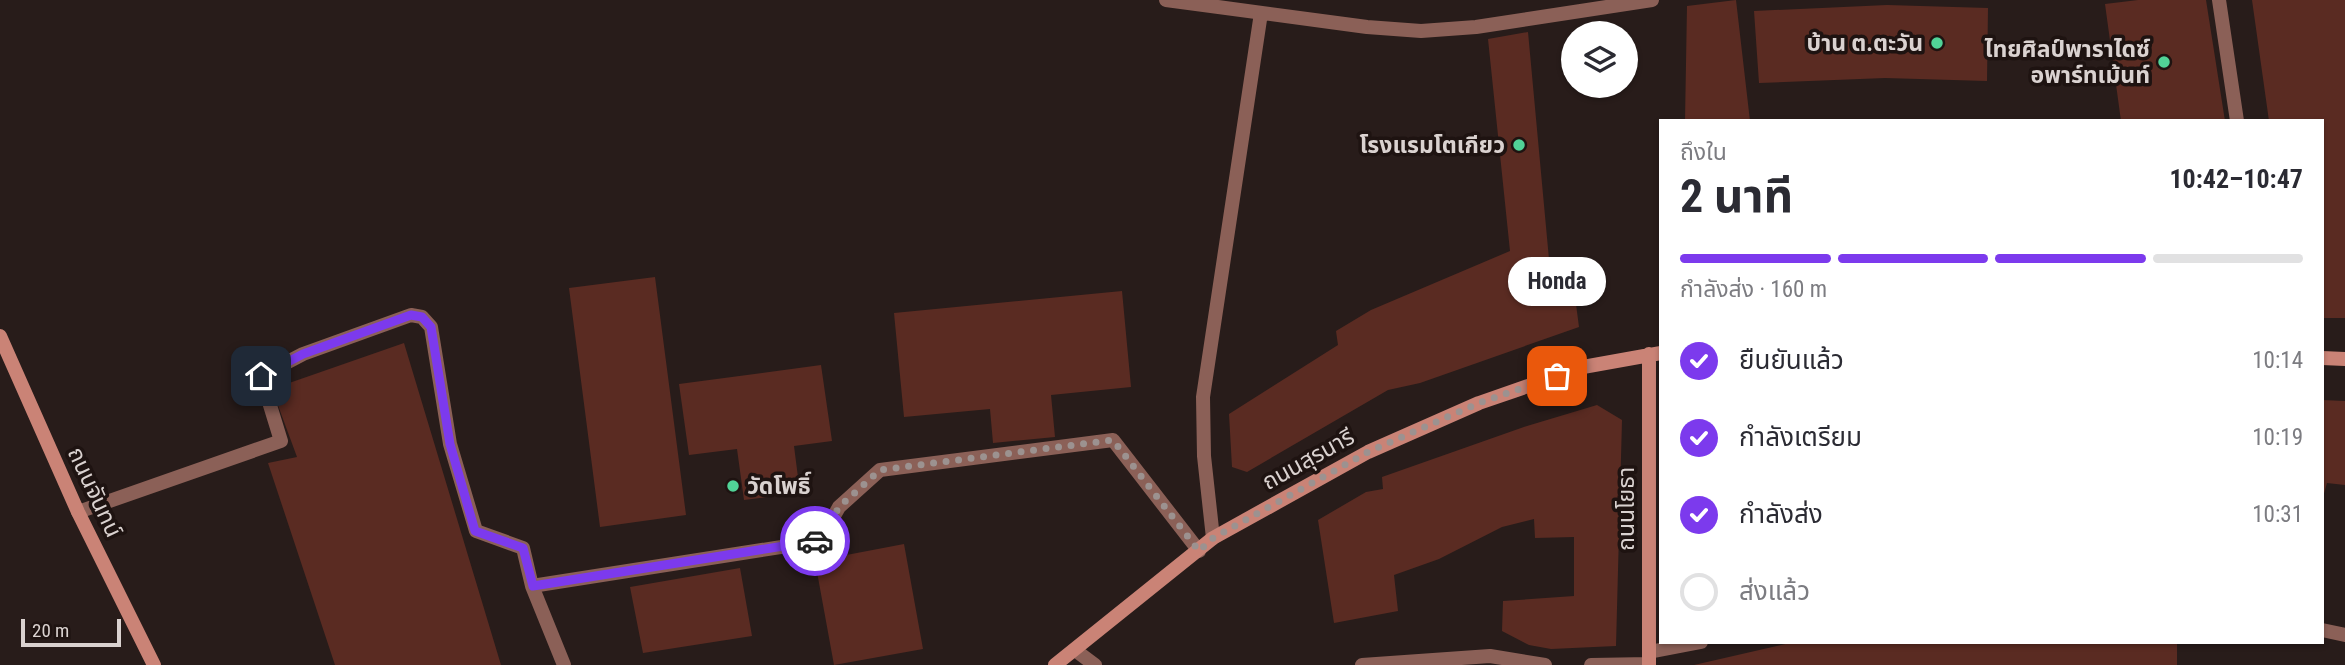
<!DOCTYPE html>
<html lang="th">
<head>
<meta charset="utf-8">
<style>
	:root { --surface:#fff; --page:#f2f2f3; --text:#2b2b33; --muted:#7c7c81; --line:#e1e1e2; --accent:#7c3aed }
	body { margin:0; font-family:"Roboto Condensed","Noto Sans Thai",sans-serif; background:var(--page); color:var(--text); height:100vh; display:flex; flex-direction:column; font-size:26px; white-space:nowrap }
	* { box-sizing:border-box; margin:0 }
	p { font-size:23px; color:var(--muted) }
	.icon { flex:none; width:38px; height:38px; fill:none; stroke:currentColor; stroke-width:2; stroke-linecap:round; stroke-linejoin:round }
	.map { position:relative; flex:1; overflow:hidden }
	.side { position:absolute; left:1659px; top:119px; width:665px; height:525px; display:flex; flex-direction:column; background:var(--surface); border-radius:0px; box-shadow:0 2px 5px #0004 }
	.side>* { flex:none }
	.buttons { position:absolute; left:1561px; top:21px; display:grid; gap:14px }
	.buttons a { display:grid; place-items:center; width:77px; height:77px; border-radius:50%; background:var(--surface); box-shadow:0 2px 5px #0004; font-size:35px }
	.scale { position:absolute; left:21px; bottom:18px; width:100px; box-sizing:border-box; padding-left:7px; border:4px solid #dad2d0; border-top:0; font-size:19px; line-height:24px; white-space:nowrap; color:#dad2d0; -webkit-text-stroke:5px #1e1311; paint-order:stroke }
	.pin { position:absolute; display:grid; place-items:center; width:60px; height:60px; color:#fff; margin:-30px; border-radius:14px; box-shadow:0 4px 10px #0006 }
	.courier { position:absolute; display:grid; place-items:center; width:70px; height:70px; margin:-35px; border:5px solid #7c3aed; border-radius:50%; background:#fff; color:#222; box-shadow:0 2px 9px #0007 }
	.bubble { position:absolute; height:49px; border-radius:24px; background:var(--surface); box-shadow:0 2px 5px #0004; font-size:23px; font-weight:700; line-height:49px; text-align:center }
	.headline em { font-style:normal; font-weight:700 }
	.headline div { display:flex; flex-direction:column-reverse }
	.headline { display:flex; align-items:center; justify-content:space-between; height:119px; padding:0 21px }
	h1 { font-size:46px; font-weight:700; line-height:52px }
	.bar { display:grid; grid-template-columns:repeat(4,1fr); gap:10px 7px; align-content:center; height:84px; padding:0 21px }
	.bar i { height:9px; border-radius:5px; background:var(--line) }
	.bar .on { background:var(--accent) }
	.bar p { grid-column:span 4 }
	ol { padding:0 21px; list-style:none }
	li { display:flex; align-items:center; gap:21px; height:77px }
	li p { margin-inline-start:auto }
	li .icon { padding:7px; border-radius:50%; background:var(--accent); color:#fff; stroke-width:4 }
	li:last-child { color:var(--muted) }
	li i { width:38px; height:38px; border:4px solid var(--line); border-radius:50% }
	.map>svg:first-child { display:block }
	.building { fill:#5a2b22 }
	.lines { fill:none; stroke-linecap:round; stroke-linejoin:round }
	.lane { stroke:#8b6057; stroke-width:14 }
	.street { stroke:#8b6057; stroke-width:14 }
	.secondary { stroke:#ca8376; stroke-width:14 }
	.done { stroke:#9c9290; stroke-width:7; stroke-dasharray:0 12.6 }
	.route { stroke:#7c3aed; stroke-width:9 }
	.poi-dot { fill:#51d397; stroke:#1e1311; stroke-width:2.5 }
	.labels { text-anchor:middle; stroke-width:7; stroke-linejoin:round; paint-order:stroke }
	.poi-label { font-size:23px; font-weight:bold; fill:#dad2d0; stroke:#1e1311; text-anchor:end }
	.street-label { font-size:23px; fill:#dad2d0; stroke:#1e1311 }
</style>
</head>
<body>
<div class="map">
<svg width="2345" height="665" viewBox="0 0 2345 665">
	<rect width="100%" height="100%" fill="#281c1a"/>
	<path class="building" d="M 1736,0 L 1750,121 L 1685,121 L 1687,6 Z
		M 2138,0 L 2206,0 L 2225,121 L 2121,121 L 2105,4 Z
		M 2252,0 L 2345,0 L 2345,318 L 2322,318 L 2322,121 L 2269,121 Z
		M 1887,5 L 1988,8 L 1987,81 L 1885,78 L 1759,83 L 1754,11 Z
		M 1528,32 L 1550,270 L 1571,266 L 1579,327 L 1420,383 L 1388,390 L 1247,472 L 1232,467 L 1229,414 L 1338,345 L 1336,331 L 1371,310 L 1510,251 L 1488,39 Z
		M 655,277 L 686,515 L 600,527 L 569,288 Z
		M 1122,291 L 1131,387 L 1051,395 L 1055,437 L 993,443 L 990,409 L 904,417 L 894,313 Z
		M 404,343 L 501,665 L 335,665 L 268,463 L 297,457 L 272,389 Z
		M 821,365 L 832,441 L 794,446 L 800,493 L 744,500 L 737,449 L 689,455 L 679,384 Z
		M 2322,400 L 2345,401 L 2345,485 L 2327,483 L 2323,497 Z
		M 1597,405 L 1622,420 L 1616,646 L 1551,649 L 1529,645 L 1502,631 L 1503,601 L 1574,596 L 1574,537 L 1535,538 L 1534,519 L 1502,527 L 1439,559 L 1394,575 L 1398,611 L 1334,623 L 1318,520 L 1366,492 L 1383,489 L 1382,477 L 1527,426 Z
		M 904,544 L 923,649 L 834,665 L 815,561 Z
		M 740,568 L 752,636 L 643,653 L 630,587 Z
		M 1794,642 L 2177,642 L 2177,665 L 1694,665 Z"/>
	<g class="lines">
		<path class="lane" d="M 2219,0 L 2237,121
			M 78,512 L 281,441 L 261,376 L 303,354 L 411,315 L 422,317 L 431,327 L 450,444 L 476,531 L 523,548 L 532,586 L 564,665
			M 532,586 L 813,542 L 826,530 L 839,507 L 880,470 L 1113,440 L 1199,551"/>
		<path class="street" d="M 1166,0 L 1367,27 L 1421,31 L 1476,27 L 1652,0
			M 1213,538 L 1204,456 L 1203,397 L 1261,13
			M 2322,630 L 2345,635
			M 1075,650 L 1095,665
			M 1649,652 L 1701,642
			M 1362,665 L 1490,656 L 1545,665
			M 1591,665 L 1649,664"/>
		<path class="secondary" d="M 0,336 L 78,512 L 154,665
			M 1649,354 L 1649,665
			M 2322,358 L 2345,359
			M 1055,665 L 1213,538 L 1368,452 L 1479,403 L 1583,367 L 1661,353"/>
	</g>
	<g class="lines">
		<path class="done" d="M 815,541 L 826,530 L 839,507 L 880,470 L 1113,440 L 1199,551 L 1213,538 L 1368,452 L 1479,403 L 1557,376"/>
		<path class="route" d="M 261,376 L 303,354 L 411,315 L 422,317 L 431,327 L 450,444 L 475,531 L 523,548 L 533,586 L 815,541"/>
	</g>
	<g class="poi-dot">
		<circle cx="1937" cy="43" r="7"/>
		<circle cx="2164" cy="62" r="7"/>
		<circle cx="1519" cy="145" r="7"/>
		<circle cx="733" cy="486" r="7"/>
	</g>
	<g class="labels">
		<g class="poi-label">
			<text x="1923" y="51">บ้าน ต.ตะวัน</text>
			<text x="2150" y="57">ไทยศิลป์พาราไดซ์<tspan x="2150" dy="26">อพาร์ทเม้นท์</tspan></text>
			<text x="1505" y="153">โรงแรมโตเกียว</text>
			<text x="747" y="494" text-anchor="start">วัดโพธิ์</text>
		</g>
		<g class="street-label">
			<text transform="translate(1308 459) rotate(-29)" y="8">ถนนสุรนารี</text>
			<text transform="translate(95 492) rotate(65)" y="8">ถนนจันทน์</text>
			<text transform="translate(1626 509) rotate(-90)" y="8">ถนนโยธา</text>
		</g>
	</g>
</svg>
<div class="buttons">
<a><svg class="icon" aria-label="layers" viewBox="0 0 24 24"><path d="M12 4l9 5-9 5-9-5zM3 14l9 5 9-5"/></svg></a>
</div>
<div class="scale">20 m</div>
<div class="pin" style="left:1557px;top:376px;background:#ea580c"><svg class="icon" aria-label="bag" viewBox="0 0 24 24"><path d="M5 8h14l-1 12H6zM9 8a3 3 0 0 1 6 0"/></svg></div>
<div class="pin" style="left:261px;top:376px;background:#1f2937"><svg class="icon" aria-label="home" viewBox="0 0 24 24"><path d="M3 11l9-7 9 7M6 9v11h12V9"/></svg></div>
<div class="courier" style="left:815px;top:541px"><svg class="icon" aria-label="car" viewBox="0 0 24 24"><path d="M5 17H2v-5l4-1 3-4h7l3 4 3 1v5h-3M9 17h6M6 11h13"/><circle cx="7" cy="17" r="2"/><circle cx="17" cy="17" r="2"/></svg></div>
<div class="bubble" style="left:1508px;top:257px;width:98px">Honda</div>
<section class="side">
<div class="headline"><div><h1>2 นาที</h1><p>ถึงใน</p></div><em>10:42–10:47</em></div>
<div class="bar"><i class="on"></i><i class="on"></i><i class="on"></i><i></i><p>กำลังส่ง · 160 m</p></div>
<ol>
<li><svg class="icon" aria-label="check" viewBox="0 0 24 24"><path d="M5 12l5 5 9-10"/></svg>ยืนยันแล้ว<p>10:14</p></li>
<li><svg class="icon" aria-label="check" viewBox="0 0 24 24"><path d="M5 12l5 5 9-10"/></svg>กำลังเตรียม<p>10:19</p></li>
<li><svg class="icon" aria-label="check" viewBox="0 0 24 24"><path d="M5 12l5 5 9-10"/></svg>กำลังส่ง<p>10:31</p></li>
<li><i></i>ส่งแล้ว</li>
</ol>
</section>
</div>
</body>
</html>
